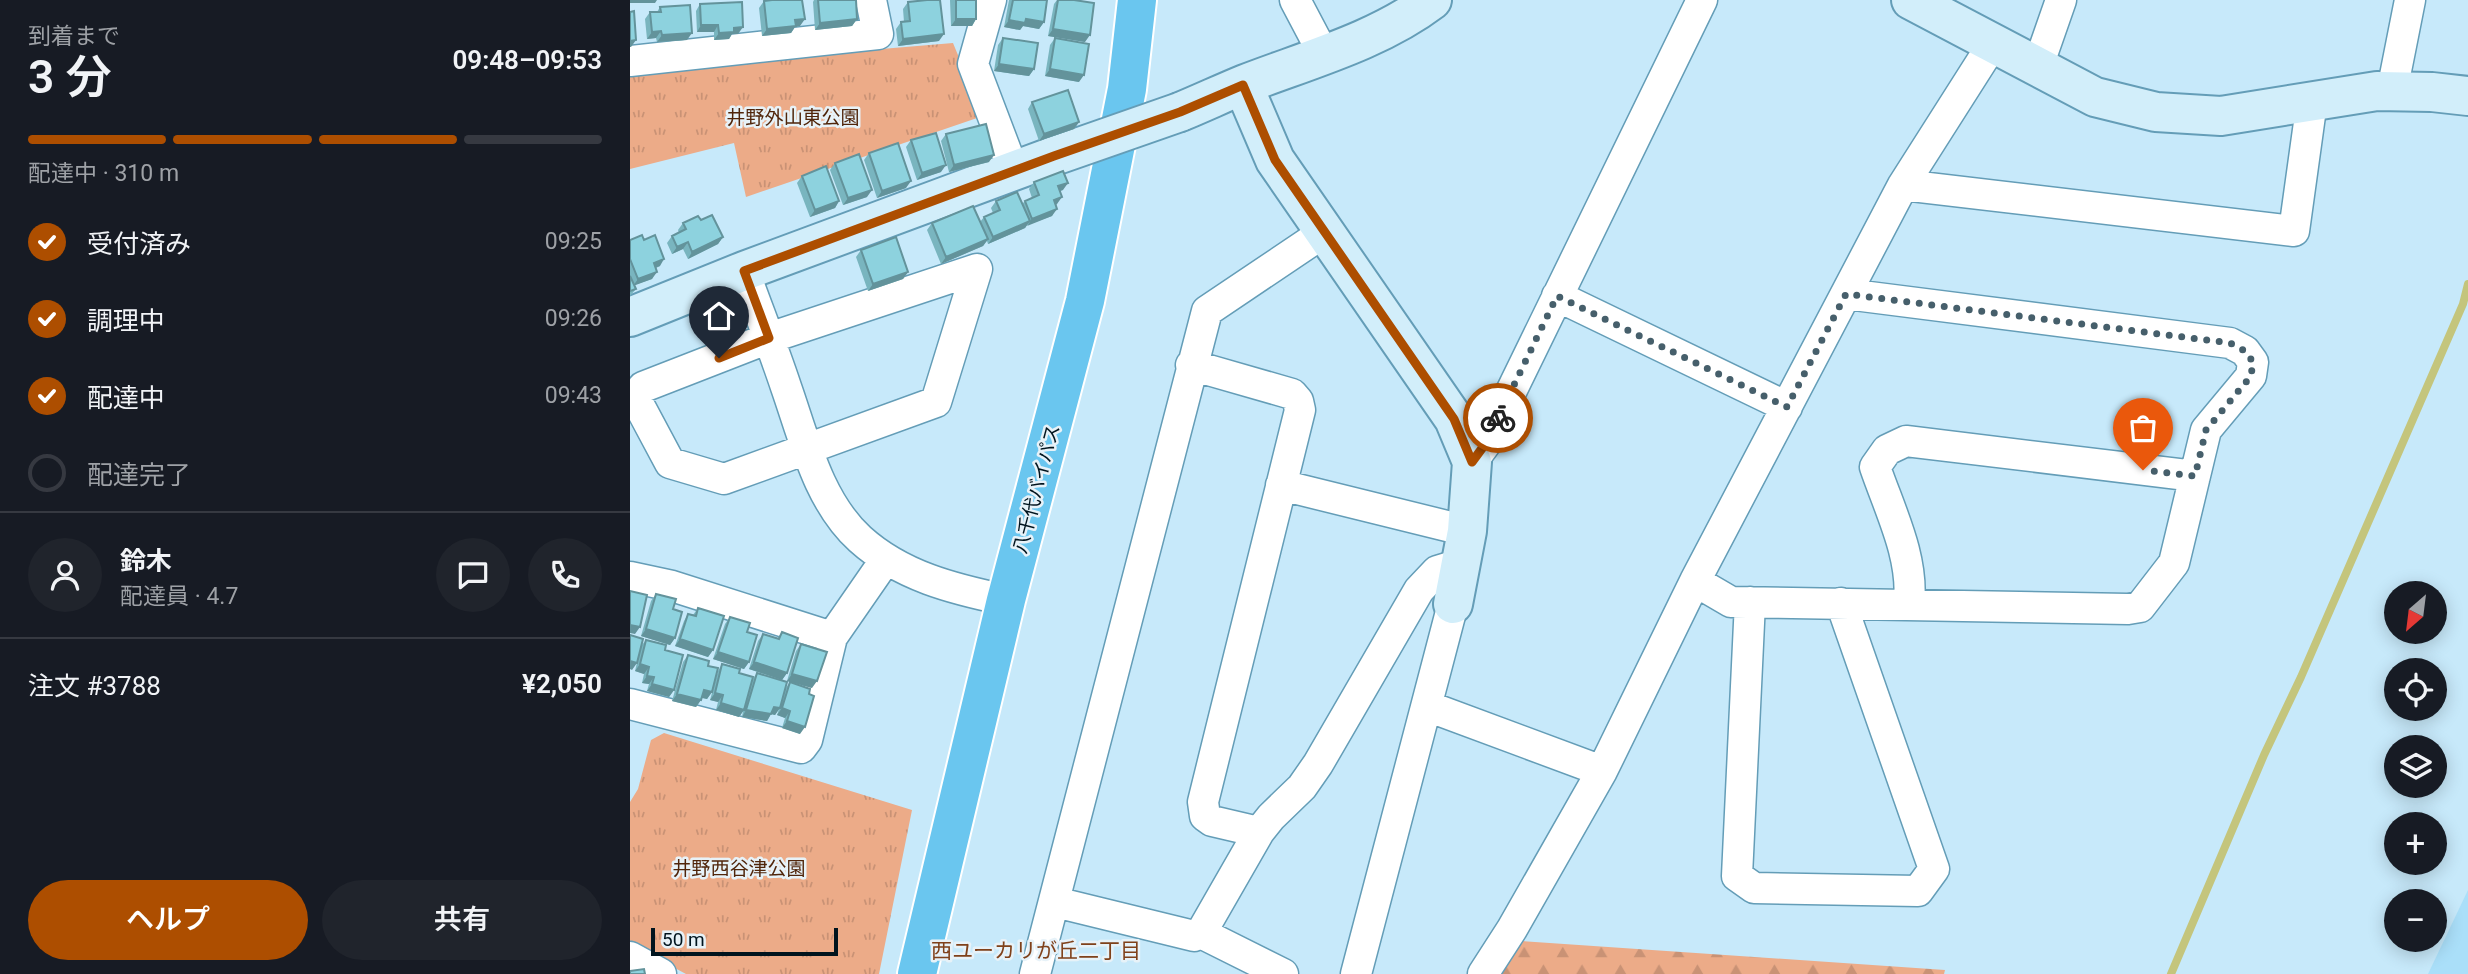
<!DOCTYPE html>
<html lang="ja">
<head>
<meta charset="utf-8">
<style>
	:root { --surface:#171b24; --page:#20242c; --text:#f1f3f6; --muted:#9ea1a6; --line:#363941; --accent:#ad4e00 }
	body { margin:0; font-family:Roboto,"Noto Sans JP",sans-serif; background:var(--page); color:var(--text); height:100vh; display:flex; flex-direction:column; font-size:26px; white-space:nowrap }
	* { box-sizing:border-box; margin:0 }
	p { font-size:23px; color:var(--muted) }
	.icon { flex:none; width:38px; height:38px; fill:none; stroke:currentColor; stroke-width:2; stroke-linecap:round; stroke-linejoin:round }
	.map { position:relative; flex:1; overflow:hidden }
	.panel { display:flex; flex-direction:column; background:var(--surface); width:630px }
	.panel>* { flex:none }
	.needle { width:46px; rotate:208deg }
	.controls { position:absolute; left:1754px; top:581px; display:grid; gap:14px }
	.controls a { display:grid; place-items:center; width:63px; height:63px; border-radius:50%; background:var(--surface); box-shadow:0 4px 18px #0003; font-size:35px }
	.scale { position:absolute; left:21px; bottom:18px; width:187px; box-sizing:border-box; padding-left:7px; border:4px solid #00141e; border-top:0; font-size:19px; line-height:24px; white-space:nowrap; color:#00141e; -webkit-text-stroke:5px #e7f2f8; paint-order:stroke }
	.pin { position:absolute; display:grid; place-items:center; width:60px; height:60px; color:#fff; margin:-72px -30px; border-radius:50% 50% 50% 0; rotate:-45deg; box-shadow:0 0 7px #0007 }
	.pin .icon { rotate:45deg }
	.courier { position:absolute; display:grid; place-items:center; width:70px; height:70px; margin:-35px; border:5px solid #ad4e00; border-radius:50%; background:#fff; color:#222; box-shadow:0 2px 9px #0007 }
	.summary em { font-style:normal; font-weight:600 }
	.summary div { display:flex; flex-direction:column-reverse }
	.summary { display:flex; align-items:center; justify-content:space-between; height:119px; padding:0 28px }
	h1 { font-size:46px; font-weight:600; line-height:52px }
	.bar { display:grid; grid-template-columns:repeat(4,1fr); gap:10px 7px; align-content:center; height:84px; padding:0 28px }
	.bar i { height:9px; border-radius:5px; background:var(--line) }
	.bar .on { background:var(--accent) }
	.bar p { grid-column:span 4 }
	.line { display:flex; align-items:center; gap:18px; padding:0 28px; border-top:2px solid var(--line) }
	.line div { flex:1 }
	.round { display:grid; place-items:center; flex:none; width:74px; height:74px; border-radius:37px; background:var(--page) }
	ol { padding:0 28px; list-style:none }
	li { display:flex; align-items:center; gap:21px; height:77px }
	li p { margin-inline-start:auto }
	li .icon { padding:7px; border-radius:50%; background:var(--accent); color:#fff; stroke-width:4 }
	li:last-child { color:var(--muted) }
	li i { width:38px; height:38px; border:4px solid var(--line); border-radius:50% }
	.cta { display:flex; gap:14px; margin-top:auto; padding:14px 28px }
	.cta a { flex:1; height:80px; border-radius:42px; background:var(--accent); color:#fff; font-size:28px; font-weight:600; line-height:80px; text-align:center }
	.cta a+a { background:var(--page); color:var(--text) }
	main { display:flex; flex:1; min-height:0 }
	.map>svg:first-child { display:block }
	.built { fill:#aadff9 }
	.forest { fill:url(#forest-firs) }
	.park { fill:url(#park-tufts) }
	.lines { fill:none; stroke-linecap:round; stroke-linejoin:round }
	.stream { stroke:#c4c57c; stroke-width:8 }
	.street-casing { stroke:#649db7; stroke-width:33 }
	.secondary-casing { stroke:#649db7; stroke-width:42 }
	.highway-casing { stroke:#fff; stroke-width:42 }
	.street { stroke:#fff; stroke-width:30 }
	.secondary { stroke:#d2eefa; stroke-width:38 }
	.highway { stroke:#6ac6ef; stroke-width:38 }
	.secondary-bridge-casing { stroke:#649db7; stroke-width:42; stroke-linecap:butt }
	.secondary-bridge { stroke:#d2eefa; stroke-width:38 }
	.wall { fill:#79b5bf }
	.shaded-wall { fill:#63939b }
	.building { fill:#8dd2de; stroke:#63939b; stroke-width:2 }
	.done { stroke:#465f6b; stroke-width:7; stroke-dasharray:0 12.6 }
	.route { stroke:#ad4e00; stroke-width:9 }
	.labels { text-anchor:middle; stroke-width:5; stroke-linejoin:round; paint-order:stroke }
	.park-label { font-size:19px; fill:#50250a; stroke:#e7f2f8 }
	.street-label { font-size:19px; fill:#00141e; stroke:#e7f2f8 }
	.neighbourhood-label { font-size:21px; fill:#7f411a; stroke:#e7f2f8 }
</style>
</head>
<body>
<main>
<section class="panel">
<div class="summary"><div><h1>3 分</h1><p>到着まで</p></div><em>09:48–09:53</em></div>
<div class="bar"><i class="on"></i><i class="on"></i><i class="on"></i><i></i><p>配達中 · 310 m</p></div>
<ol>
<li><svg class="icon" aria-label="check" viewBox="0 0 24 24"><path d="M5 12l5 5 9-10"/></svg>受付済み<p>09:25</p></li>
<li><svg class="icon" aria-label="check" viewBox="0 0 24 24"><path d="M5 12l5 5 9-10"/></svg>調理中<p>09:26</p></li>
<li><svg class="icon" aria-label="check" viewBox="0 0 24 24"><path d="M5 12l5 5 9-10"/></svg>配達中<p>09:43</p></li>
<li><i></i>配達完了</li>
</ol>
<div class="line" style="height:126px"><a class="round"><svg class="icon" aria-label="person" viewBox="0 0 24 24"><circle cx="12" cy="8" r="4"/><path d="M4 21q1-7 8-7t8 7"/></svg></a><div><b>鈴木</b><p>配達員 · 4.7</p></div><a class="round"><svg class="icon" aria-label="chat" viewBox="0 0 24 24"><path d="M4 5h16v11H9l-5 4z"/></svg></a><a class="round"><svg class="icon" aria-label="phone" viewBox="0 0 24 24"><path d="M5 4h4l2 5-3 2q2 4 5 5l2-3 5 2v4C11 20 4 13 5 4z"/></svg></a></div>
<div class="line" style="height:91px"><div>注文 #3788</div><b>¥2,050</b></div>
<div class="cta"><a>ヘルプ</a><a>共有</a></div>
</section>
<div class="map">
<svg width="1838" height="974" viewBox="0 0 1838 974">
	<defs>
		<pattern id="forest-firs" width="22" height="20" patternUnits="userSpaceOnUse" patternTransform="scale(1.75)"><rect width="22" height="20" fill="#ecab88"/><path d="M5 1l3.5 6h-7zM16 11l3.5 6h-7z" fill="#c99275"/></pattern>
		<pattern id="park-tufts" width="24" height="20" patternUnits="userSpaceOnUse" patternTransform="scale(1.75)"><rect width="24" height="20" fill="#ecab88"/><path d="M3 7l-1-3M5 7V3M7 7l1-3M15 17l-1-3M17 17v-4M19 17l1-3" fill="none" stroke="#c99275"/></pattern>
	</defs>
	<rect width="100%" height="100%" fill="#c7e9fa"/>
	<path class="built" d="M 1838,890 L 1838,974 L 1798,974 Z"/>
	<path class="forest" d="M 892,941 L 1315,970 L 1314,974 L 871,974 Z"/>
	<path class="park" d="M 323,43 L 353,116 L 116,197 L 104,143 L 0,169 L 0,70 Z
		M 34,733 L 282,810 L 249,974 L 56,974 L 0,944 L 0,802 L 8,789 L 21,740 Z"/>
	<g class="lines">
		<path class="stream" d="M 1541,974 L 1634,755 L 1671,677 L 1833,304 L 1838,284"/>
		<g class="street-casing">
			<path id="street" d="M 361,0 L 343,64 L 384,172
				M 665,0 L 694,55
				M 0,61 L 248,34 L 241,0
				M 1408,66 L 1431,0
				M 1762,91 L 1780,0
				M 1273,185 L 1664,231 L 1682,101
				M 347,269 L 306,402 L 94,479 L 40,463 L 8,403 L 8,394 L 13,387 L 139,338 Z
				M 114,271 C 128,310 143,348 156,387 C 174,438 188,501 230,539 C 271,576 323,589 376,600
				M 927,296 L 1157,407
				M 561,365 L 662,394 L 668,401 L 670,410 L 573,802 L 575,816 L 582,821 L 629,832
				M 842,462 L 856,443 L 1072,0
				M 651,485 L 837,531
				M 0,577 L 42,586 L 202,637
				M 1065,581 L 1101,602 L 1498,609 L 1510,607 L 1544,563 L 1576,430 L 1621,376 L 1623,362 L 1615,351 L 1600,343 L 1216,294
				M 1120,602 L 1107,876 L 1124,888 L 1288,891 L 1304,869 L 1211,603
				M 1279,604 C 1284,557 1260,511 1245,467 L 1257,450 L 1276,441 L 1565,476
				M 0,704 L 171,748 L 177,740 L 202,637 L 256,559
				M 797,706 L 972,771
				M 425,902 L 564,936 L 571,933 L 629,832 L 641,817 L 672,787 L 688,764 L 789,590 L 807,571 L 830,564
				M 571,933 L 653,974
				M 0,957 L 31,974
				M 405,974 L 577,311 L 693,233
				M 726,974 L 823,604
				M 853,974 L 882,929 L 972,771 L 1065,581 L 1273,185 L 1364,42"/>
		</g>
		<g class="secondary-casing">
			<path id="secondary" d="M 1281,0 L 1465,97 L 1526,112 L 1591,116 L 1747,91 L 1802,92 L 1838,96
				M 613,85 L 645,160 L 824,419 L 842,462 L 837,531 L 823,604
				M 550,112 C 572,103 593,93 615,84 C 677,60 748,41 802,0
				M 0,317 L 114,271 L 424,156"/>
		</g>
		<g class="highway-casing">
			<path id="highway" d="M 287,974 L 376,600 L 455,301 L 497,89 L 507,0"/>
		</g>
		<use href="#street" class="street"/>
		<use href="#secondary" class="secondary"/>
		<use href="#highway" class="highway"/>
		<g class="secondary-bridge-casing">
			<path id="secondary-bridge" d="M 424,156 L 550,112"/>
		</g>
		<use href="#secondary-bridge" class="secondary-bridge"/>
	</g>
	<path class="wall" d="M 184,0 L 226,0 L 227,19 L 222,26 L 185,30 L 183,2 Z
		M 320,0 L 346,0 L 346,19 L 342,26 L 321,26 Z
		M 379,0 L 417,0 L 414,22 L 409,29 L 393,26 L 390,30 L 374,27 Z
		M 427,0 L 444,0 L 455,42 L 418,36 L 424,4 Z
		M 134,1 L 170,26 L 165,27 L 161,33 L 132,36 L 129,8 Z
		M 278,2 L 309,41 L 268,46 L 266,29 L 271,22 L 274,22 L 273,9 Z
		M 70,4 L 108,34 L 102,34 L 99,39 L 84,40 L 84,32 L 67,32 L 66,11 Z
		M 30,7 L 57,40 L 27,42 L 26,38 L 17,39 L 15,19 L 20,12 L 27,12 Z
		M 373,38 L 404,69 L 399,76 L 364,71 L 368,45 Z
		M 425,38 L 449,82 L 415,76 L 420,45 Z
		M 402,102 L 449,122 L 444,129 L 409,141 L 398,109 Z
		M 316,134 L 359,162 L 319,172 L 311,141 Z
		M 281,140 L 311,172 L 287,180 L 276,147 Z
		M 239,153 L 276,188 L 247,198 L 234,160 Z
		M 205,163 L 237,197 L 213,205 L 200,170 Z
		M 172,176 L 209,201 L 205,208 L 180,217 L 167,183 Z
		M 404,182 L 433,190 L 430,191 L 427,204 L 426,205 L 422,216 L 397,225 L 395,228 L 358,244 L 357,241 L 353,246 L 311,264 L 297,230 L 302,223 L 350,222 L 354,217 L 363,213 L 361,208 L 366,201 L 392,204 L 395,201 L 402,198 L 399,189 Z
		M 71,220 L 93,237 L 88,244 L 58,259 L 53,249 L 42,254 L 37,243 L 42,236 L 49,233 L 48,230 L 53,223 Z
		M 0,240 L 14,240 L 30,266 L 26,268 L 22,279 L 4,285 L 6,289 L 0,296 Z
		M 231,250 L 278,272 L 273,279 L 238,291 L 226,257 Z
		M 26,594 L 43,609 L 45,638 L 40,645 L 11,636 L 21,601 Z
		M 68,608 L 83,650 L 78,657 L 45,646 L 54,621 L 58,614 L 63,615 Z
		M 100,617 L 117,632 L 119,662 L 114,669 L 83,659 L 95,624 Z
		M 152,632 L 157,673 L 152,680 L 119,669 L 128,641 L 133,634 L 147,639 Z
		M 16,640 L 35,650 L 44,690 L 39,697 L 17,691 L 19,684 L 12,683 L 14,674 L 5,671 L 11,646 Z
		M 171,644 L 182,688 L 157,681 L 166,651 Z
		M 58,655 L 78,666 L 82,692 L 77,699 L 72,698 L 66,707 L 42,701 L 53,662 Z
		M 92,664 L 122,680 L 127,673 L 155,689 L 160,682 L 170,734 L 152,728 L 155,718 L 147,715 L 149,709 L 145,715 L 141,714 L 137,721 L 112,717 L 113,711 L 109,717 L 86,710 L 88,702 L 80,700 L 88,671 Z"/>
	<path class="shaded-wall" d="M 0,0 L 27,0 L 25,3 L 0,3 Z
		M 175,19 L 170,26 L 165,27 L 161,33 L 132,36 L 137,29 L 165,20 Z
		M 227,19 L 222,26 L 185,30 L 190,23 Z
		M 326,19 L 346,19 L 342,26 L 321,26 Z
		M 396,19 L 414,22 L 409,29 L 393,26 L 390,30 L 374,27 L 379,20 Z
		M 71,25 L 88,25 L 84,32 L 67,32 Z
		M 113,27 L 108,34 L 102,34 L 99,39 L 84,40 L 89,33 L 104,28 Z
		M 423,29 L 460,35 L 455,42 L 418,36 Z
		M 31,31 L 26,38 L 17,39 L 22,32 Z
		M 62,33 L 57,40 L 27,42 L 32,35 Z
		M 314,34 L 309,41 L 268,46 L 273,39 Z
		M 6,40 L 1,47 L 0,47 L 0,41 Z
		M 369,64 L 404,69 L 399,76 L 364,71 Z
		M 420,69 L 454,75 L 449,82 L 415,76 Z
		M 449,122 L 444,129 L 409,141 L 414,134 Z
		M 364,155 L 359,162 L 319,172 L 324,165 Z
		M 316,165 L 311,172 L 287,180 L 292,173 Z
		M 281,181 L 276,188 L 247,198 L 252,191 Z
		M 438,183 L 433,190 L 423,193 L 428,186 Z
		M 242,190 L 237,197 L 213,205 L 218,198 Z
		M 432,197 L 427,204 L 419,207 L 424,200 Z
		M 209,201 L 205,208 L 180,217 L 185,210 Z
		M 427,209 L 422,216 L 397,226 L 402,219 Z
		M 400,221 L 395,228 L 358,244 L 363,237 Z
		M 93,237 L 88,244 L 58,259 L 62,252 Z
		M 358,239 L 353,246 L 311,264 L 316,257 Z
		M 58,242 L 53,249 L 42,254 L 47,247 Z
		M 34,259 L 30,266 L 19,270 L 24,263 Z
		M 27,272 L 22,279 L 3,286 L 8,279 Z
		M 278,272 L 273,279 L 238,291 L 243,284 Z
		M 0,625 L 10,627 L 5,634 L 0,633 Z
		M 16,629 L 45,638 L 40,645 L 11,636 Z
		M 50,639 L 83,650 L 78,657 L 45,646 Z
		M 88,652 L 119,662 L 114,669 L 83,659 Z
		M 0,661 L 7,663 L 2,670 L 0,669 Z
		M 124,662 L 157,673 L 152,680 L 119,669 Z
		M 10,664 L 19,667 L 14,674 L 5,671 Z
		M 162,674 L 187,681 L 182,688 L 157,681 Z
		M 17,676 L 24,677 L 19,684 L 12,683 Z
		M 22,684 L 44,690 L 39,697 L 17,691 Z
		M 74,690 L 82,692 L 77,699 L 69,697 Z
		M 85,693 L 93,695 L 88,702 L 80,700 Z
		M 47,694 L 71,700 L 66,707 L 42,701 Z
		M 91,703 L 114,710 L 109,717 L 86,710 Z
		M 144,707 L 150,708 L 145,715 L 141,714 L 137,721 L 112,717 L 116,710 Z
		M 152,708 L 160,711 L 155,718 L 147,715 Z
		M 157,721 L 175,727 L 170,734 L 152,728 Z"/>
	<path class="building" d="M 142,0 L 172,0 L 175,19 L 165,20 L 166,26 L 137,29 L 134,1 Z
		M 188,0 L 226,0 L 227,19 L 190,23 Z
		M 297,0 L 310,0 L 314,34 L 273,39 L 271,22 L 280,21 L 278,2 Z
		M 326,0 L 346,0 L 346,19 L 326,19 Z
		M 383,0 L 417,0 L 414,22 L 396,19 L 395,23 L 379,20 Z
		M 428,0 L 444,0 L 464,3 L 460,35 L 423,29 Z
		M 112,2 L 113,27 L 104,28 L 104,32 L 89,33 L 88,25 L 71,25 L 70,4 Z
		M 60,5 L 62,33 L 32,35 L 31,31 L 22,32 L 20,12 L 31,12 L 30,7 Z
		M 4,11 L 6,40 L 0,41 L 0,12 Z
		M 373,38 L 408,43 L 404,69 L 369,64 Z
		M 425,38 L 459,44 L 454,75 L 420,69 Z
		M 438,90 L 449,122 L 414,134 L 402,102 Z
		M 356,124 L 364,155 L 324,165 L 316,134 Z
		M 306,133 L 316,165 L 292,173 L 281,140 Z
		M 268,143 L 281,181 L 252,191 L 239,153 Z
		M 229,154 L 242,190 L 218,198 L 205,163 Z
		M 196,166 L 209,201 L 185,210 L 172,176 Z
		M 433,171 L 438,183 L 428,186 L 432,197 L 424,200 L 427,209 L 402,219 L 395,201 L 409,195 L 404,182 Z
		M 387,192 L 400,221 L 363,237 L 354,217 L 370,210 L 366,201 Z
		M 343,206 L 358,239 L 316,257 L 302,223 Z
		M 82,215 L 93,237 L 62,252 L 58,242 L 47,247 L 42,236 L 56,229 L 53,223 L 68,216 L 71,220 Z
		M 12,235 L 14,240 L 25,235 L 34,259 L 24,263 L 27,272 L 8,279 L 0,259 L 0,240 Z
		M 266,237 L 278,272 L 243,284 L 231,250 Z
		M 0,276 L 6,289 L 0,291 Z
		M 0,591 L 17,595 L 10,627 L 0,625 Z
		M 26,594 L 46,599 L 43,609 L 52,612 L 45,638 L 16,629 Z
		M 68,608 L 94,616 L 83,650 L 50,639 L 58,614 L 66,616 Z
		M 100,617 L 120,623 L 117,632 L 127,635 L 119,662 L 88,652 Z
		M 152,632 L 168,638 L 157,673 L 124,662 L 133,634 L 149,639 Z
		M 0,635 L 13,639 L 7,663 L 0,661 Z
		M 16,640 L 36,645 L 35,650 L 53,655 L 44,690 L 22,684 L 24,677 L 17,676 L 19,667 L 10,664 Z
		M 171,644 L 197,652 L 187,681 L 162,674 Z
		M 58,655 L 79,661 L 78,666 L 88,668 L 82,692 L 74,690 L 71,700 L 47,694 Z
		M 92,664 L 110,669 L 109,673 L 123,677 L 114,710 L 91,703 L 93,695 L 85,693 Z
		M 127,673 L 157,682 L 150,708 L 144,707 L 141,714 L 116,710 Z
		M 160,682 L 180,689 L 179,694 L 184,696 L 175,727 L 157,721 L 160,711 L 152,708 Z
		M 14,969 L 15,974 L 0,974 L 0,971 Z"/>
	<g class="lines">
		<path class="done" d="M 868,418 L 927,296 L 1157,407 L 1216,294 L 1600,343 L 1615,351 L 1623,362 L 1621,376 L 1576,430 L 1565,476 L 1513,470"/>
		<path class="route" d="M 89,358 L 139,338 L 114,271 L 424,156 L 550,112 L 613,85 L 645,160 L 824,419 L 842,462 L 856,443 L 868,418"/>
	</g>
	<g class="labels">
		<g class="park-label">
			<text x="163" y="124">井野外山東公園</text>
			<text x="109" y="875">井野西谷津公園</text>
		</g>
		<g class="street-label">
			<text transform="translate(406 489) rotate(-75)" y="7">八千代バイパス</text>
		</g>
		<g class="neighbourhood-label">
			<text x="406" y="958">西ユーカリが丘二丁目</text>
		</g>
	</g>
</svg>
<div class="controls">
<a><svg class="needle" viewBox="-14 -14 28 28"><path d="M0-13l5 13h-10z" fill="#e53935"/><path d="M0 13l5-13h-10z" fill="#9ea1a6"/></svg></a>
<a><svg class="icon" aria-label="locate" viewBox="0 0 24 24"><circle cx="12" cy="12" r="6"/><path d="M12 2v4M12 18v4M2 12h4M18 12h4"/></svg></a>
<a><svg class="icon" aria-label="layers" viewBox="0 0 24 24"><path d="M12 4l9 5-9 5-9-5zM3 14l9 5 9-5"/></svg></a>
<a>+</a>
<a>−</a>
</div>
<div class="scale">50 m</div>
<div class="pin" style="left:1513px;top:470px;background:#ea580c"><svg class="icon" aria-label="bag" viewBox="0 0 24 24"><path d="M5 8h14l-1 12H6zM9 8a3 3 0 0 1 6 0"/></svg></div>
<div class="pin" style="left:89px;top:358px;background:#1f2937"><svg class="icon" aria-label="home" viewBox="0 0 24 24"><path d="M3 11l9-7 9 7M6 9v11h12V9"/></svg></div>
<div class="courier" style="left:868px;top:418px"><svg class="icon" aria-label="bike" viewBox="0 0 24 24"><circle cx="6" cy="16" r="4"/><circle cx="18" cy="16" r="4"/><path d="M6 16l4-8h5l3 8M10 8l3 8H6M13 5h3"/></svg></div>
</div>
</main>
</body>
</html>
